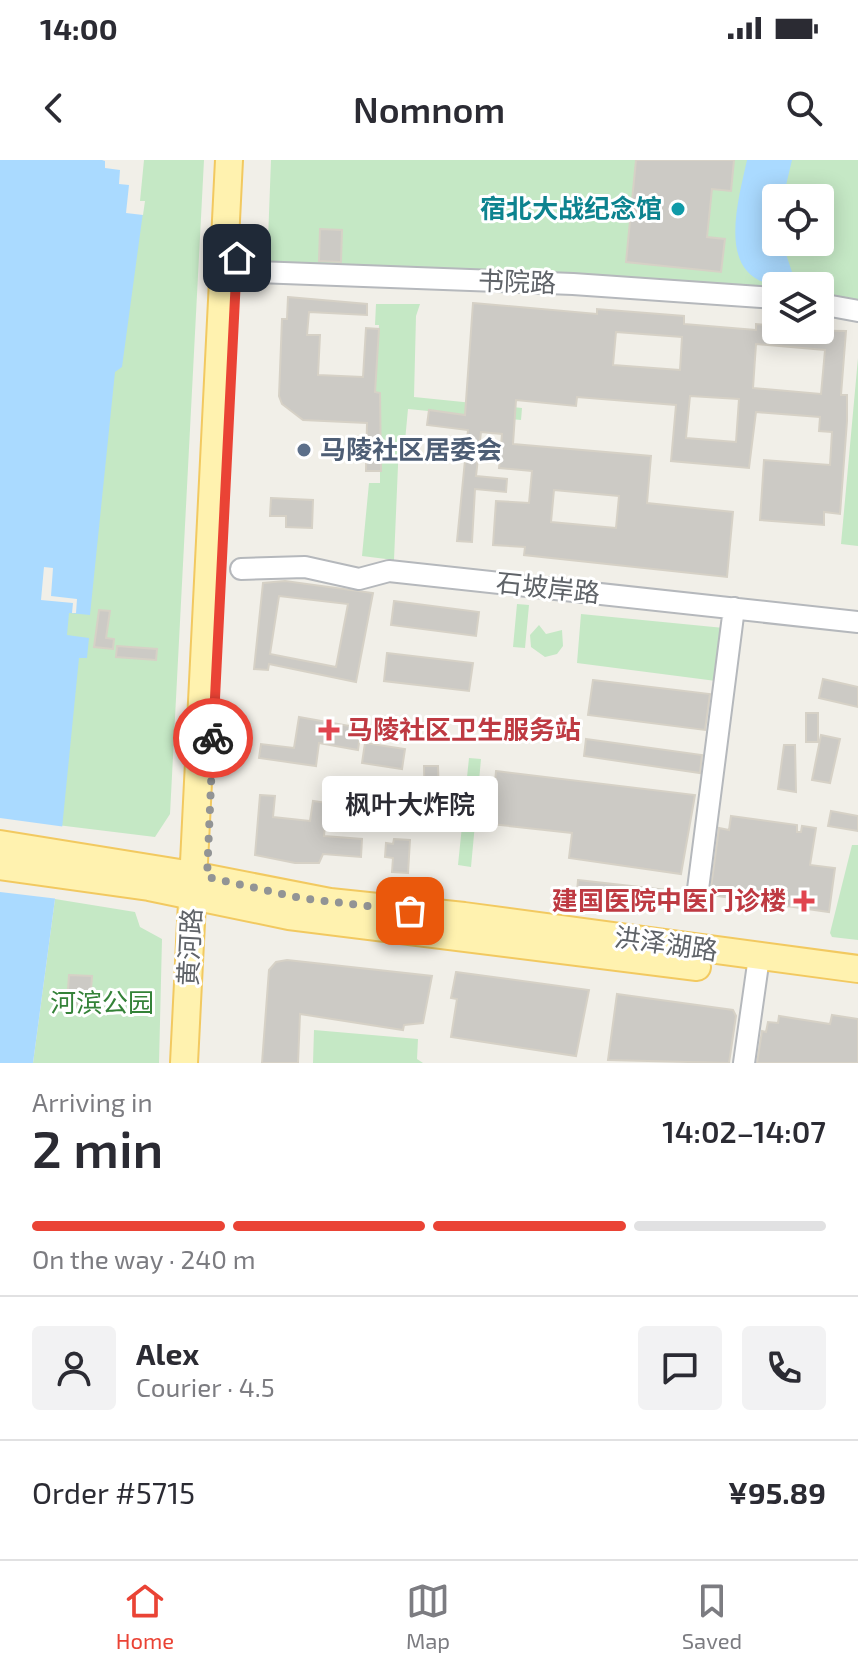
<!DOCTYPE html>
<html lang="en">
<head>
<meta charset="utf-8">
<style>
	:root { --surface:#fff; --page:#f2f2f3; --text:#2b2b33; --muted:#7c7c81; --line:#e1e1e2; --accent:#ea4335 }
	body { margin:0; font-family:"Exo 2","Noto Sans SC",sans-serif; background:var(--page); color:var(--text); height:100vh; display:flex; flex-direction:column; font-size:30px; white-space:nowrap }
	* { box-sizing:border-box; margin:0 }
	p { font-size:26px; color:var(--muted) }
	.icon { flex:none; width:44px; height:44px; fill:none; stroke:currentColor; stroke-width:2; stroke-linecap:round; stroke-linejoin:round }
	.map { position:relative; height:903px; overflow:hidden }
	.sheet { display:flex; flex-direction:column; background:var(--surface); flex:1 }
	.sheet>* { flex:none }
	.controls { position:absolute; left:762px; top:24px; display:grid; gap:16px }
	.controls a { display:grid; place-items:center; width:72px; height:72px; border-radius:8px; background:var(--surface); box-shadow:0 4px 20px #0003; font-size:40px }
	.pin { position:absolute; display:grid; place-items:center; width:68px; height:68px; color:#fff; margin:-34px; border-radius:16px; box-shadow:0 4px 12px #0006 }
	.courier { position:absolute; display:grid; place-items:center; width:80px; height:80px; margin:-40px; border:6px solid #ea4335; border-radius:50%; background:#fff; color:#222; box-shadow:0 2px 10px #0007 }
	.bubble { position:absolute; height:56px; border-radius:8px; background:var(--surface); box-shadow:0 4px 20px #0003; font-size:26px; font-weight:600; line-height:56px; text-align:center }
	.headline em { font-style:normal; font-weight:600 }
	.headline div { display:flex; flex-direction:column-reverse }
	.headline { display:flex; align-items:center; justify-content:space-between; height:136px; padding:0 32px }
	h1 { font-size:52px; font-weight:600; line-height:60px }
	.bar { display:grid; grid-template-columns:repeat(4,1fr); gap:12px 8px; align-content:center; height:96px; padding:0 32px }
	.bar i { height:10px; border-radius:6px; background:var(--line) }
	.bar .selected { background:var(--accent) }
	.bar p { grid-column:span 4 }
	.line { display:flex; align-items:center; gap:20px; padding:0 32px; border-top:2px solid var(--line) }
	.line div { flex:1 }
	.round { display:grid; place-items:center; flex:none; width:84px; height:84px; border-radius:8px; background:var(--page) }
	.status { display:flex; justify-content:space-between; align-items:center; height:56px; padding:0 40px; background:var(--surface); direction:ltr }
	.status svg { height:22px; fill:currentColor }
	header { display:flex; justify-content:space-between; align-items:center; height:104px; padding:0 32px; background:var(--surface); font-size:36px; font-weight:600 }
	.tabs { display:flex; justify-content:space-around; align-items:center; height:112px; border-top:2px solid var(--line); background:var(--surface); font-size:22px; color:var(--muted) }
	.tabs a { display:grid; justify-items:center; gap:4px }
	.tabs .selected { color:var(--accent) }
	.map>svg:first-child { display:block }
	.green { fill:#c5e8c5; fill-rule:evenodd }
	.water { fill:#aadaff }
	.pier { fill:#f1efe8 }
	.building { fill:#cccac5; stroke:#d6d1c6; stroke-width:2; fill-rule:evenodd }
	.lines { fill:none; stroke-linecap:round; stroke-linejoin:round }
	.minor-casing { stroke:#b5b8bc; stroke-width:24 }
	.major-casing { stroke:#f2c960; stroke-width:30 }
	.minor { stroke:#fff; stroke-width:20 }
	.major { stroke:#fff2af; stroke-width:26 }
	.done { stroke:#929495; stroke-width:8; stroke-dasharray:0 14.4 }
	.route { stroke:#ea4335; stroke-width:10 }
	.culture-dot { fill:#0f9aa8; stroke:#fff; stroke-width:3 }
	.service-dot { fill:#5c6f8a; stroke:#fff; stroke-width:3 }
	.health-dot { fill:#e0444e; stroke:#fff; stroke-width:3 }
	.labels { text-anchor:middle; stroke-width:6; stroke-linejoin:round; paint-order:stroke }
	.culture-label { font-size:26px; font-weight:bold; fill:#0d838f; stroke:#fff; text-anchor:end }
	.street-label { font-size:26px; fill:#5f6368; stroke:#fff }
	.service-label { font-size:26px; font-weight:bold; fill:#4e5e75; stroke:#fff; text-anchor:start }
	.health-label { font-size:26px; font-weight:bold; fill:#be3a42; stroke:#fff; text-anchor:start }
	.park-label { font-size:26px; fill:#348238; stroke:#fff }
</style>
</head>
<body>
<div class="status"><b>14:00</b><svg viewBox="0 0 49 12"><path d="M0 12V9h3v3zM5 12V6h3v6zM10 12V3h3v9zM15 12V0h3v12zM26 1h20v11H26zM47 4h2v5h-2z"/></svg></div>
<header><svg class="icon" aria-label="back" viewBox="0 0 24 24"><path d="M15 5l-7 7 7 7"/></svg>Nomnom<svg class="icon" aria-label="search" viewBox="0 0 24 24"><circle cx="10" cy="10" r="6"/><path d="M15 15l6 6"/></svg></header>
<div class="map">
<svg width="858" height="903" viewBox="0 0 858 903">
	<rect width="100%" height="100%" fill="#f1efe8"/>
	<path class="green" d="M 0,0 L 204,0 L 170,654 L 155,677 L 0,658 Z
		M 271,0 L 858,0 L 858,146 L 820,139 L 820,126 L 776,126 L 776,134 L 267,107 ZM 776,38 L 820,38 L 820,82 L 776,82 Z
		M 376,144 L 420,144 L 416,156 L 414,237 L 522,248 L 521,260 L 408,249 L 405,281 L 399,282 L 394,400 L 362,396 L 369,323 L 380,323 L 380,233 L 375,232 L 379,165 L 375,165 Z
		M 858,198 L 858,386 L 841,384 Z
		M 517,444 L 529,445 L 525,488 L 513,487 Z
		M 581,454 L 724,468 L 716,521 L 577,503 Z
		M 539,465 L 546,474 L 562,470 L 563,486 L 557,494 L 545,497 L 531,487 L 530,475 Z
		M 469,598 L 481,599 L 471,707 L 458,705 Z
		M 852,685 L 858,685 L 858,780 L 832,777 L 830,773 Z
		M 55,739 L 135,752 L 140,767 L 162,779 L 159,903 L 33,903 Z
		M 314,870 L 418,879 L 417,899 L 423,903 L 313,903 Z"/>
	<path class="water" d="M 0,0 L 140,0 L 136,44 L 144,45 L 122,207 L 115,212 L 90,455 L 69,453 L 67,475 L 89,478 L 87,498 L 79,498 L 55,739 L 33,903 L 0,903 Z
		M 747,0 L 792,0 L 783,38 L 776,38 L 776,82 L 782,82 L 794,118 L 788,126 C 713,126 737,46 747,0 Z"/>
	<path class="pier" d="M 102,0 L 144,0 L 140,41 L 145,41 L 143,55 L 126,53 L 129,25 L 119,24 L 120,10 L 105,8 L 105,1 Z
		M 44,407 L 53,408 L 51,436 L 77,439 L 76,453 L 72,453 L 73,443 L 41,440 Z
		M 0,658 L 66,667 L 59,739 L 0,732 Z"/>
	<path class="building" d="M 636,0 L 734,0 L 731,31 L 712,29 L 707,77 L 725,79 L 721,112 L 626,102 Z
		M 320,69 L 342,70 L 341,102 L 319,101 Z
		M 288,137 L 367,144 L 367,155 L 309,152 L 307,175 L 320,175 L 318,215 L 363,217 L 366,168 L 379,169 L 375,232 L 380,233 L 381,311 L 366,311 L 367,263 L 303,260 L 282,244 L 279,236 L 282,159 L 287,159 Z
		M 473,143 L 597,154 L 597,149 L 684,156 L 684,164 L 756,170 L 756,164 L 776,166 L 776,170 L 846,171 L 841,235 L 847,235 L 847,261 L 840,354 L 824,352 L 824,365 L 760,360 L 764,300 L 830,305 L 832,272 L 819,271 L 820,257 L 756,252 L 749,308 L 671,301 L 676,245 L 577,237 L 576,246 L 516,240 L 513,284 L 651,296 L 647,343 L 733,352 L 727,417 L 524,395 L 525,387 L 493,385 L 496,341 L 529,343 L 532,311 L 499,308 L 502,274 L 481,272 L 476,316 L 507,319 L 506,332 L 475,329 L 472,382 L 457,381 L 468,270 L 427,265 L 429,250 L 465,255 ZM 616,172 L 682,177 L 680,210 L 613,205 ZM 756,184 L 825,190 L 821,234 L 753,228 ZM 690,236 L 739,239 L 736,282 L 686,278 ZM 554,330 L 619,336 L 616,368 L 551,362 Z
		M 271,338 L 313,340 L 312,368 L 286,367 L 286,356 L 270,356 Z
		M 285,421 L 373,433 L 356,522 L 269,504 L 268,510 L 254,509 L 263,423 ZM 279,436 L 348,444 L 336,507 L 270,494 Z
		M 394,441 L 479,452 L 476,476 L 391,465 Z
		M 99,450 L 110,451 L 106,478 L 114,479 L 113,489 L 94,487 Z
		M 117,486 L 157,489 L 156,500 L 116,497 Z
		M 387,493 L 473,503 L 469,531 L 384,521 Z
		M 823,519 L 858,527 L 858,547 L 819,538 Z
		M 593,520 L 710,534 L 705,570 L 588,555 Z
		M 806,553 L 818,553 L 818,582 L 806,582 Z
		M 299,557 L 361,568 L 358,590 L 319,583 L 316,606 L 259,598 L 261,584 L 294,588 Z
		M 821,575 L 840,579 L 830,623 L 812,620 Z
		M 586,579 L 702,595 L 700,613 L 584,596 Z
		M 365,583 L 405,589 L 402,609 L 362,603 Z
		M 784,585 L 795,585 L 796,632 L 778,629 Z
		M 424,606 L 438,606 L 440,668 L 408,670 L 407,653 L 425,652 Z
		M 496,611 L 695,635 L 681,714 L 569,698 L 572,673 L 491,664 Z
		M 260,635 L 275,636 L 273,657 L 310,661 L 313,641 L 327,643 L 324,676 L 362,679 L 361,697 L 323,694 L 319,703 L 295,703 L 255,695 Z
		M 831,651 L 858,656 L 858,671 L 828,666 Z
		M 731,656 L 797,665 L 797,672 L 801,672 L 802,666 L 816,668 L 810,705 L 835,708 L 829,752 L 710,735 L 719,668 L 729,670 Z
		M 394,679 L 410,680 L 408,713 L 392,712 L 393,698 L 385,697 L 386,683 L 393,684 Z
		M 578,720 L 666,730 L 664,743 L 577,732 Z
		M 287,800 L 432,816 L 423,863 L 404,865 L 403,870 L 300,854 L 298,903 L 262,903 L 269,810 L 276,802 Z
		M 456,812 L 589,830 L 576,896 L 451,877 L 457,839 L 451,838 Z
		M 69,815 L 92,816 L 90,845 L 67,844 Z
		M 617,834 L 733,850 L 736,856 L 729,903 L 608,900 Z
		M 832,855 L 858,859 L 858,903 L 757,903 L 762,871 L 766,872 L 768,862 L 778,863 L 779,856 L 830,864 Z"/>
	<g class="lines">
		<g class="minor-casing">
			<path id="minor" d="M 257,112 L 573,124 L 776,138
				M 820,144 L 858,151
				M 241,409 L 305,407 L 359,419 L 389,411 L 858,462
				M 697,737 L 734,448
				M 744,903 L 759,797"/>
		</g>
		<g class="major-casing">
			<path id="major" d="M 0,684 L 192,715 L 330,742 L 464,756 L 858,809
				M 0,706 L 149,727 L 289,756 L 697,807
				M 184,903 L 229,0"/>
		</g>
		<use href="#minor" class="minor"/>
		<use href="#major" class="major"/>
	</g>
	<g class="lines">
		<path class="done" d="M 213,578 L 207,717 L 300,738 L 410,751"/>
		<path class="route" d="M 213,578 L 237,98"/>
	</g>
	<circle class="culture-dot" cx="678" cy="49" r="8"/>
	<circle class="service-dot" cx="304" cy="290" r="8"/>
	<g class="health-dot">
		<path d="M325 558h8v8h8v8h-8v8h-8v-8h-8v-8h8z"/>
		<path d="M800 729h8v8h8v8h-8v8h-8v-8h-8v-8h8z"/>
	</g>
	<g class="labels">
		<g class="culture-label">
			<text x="662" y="58">宿北大战纪念馆</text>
		</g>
		<g class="street-label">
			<text transform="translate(517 122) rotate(2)" y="9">书院路</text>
			<text transform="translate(548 428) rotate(6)" y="9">石坡岸路</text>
			<text transform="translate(666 784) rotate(8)" y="9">洪泽湖路</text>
			<text transform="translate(190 787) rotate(-87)" y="9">黄河路</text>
		</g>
		<g class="service-label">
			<text x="320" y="299">马陵社区居委会</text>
		</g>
		<g class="health-label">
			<text x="347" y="579">马陵社区卫生服务站</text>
			<text x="786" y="750" text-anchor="end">建国医院中医门诊楼</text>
		</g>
		<g class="park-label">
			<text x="102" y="852">河滨公园</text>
		</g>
	</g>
</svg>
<div class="controls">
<a><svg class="icon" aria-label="locate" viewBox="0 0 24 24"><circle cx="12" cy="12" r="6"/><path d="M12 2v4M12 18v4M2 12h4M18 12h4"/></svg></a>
<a><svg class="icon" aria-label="layers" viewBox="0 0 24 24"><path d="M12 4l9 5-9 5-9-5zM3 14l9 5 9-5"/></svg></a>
</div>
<div class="pin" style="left:410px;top:751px;background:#ea580c"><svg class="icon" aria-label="bag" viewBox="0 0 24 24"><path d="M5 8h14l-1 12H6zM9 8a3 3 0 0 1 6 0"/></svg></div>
<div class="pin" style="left:237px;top:98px;background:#1f2937"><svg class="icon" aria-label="home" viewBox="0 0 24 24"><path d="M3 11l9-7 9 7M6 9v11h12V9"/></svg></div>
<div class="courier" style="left:213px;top:578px"><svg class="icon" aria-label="bike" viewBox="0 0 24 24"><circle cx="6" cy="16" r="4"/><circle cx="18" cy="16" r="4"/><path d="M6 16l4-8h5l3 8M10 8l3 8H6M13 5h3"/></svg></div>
<div class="bubble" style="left:322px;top:616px;width:176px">枫叶大炸院</div>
</div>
<section class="sheet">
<div class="headline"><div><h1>2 min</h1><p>Arriving in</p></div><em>14:02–14:07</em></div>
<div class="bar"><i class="selected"></i><i class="selected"></i><i class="selected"></i><i></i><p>On the way · 240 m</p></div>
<div class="line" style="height:144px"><a class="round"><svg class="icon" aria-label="person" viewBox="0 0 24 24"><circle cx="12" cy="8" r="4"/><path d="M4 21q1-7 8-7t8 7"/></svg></a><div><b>Alex</b><p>Courier · 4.5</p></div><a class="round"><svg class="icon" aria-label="chat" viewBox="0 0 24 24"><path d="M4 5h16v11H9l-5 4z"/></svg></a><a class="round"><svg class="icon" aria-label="phone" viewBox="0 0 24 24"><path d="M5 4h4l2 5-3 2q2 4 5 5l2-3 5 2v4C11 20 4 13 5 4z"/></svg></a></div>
<div class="line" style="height:104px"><div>Order #5715</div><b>¥95.89</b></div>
</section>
<nav class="tabs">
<a class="selected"><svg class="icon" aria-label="home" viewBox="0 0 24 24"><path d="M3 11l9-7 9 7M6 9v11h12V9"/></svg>Home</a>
<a><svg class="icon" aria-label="map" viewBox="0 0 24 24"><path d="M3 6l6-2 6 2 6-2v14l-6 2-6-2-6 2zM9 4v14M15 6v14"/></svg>Map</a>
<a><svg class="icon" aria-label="saved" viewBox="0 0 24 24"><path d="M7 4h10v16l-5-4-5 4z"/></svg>Saved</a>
</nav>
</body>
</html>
